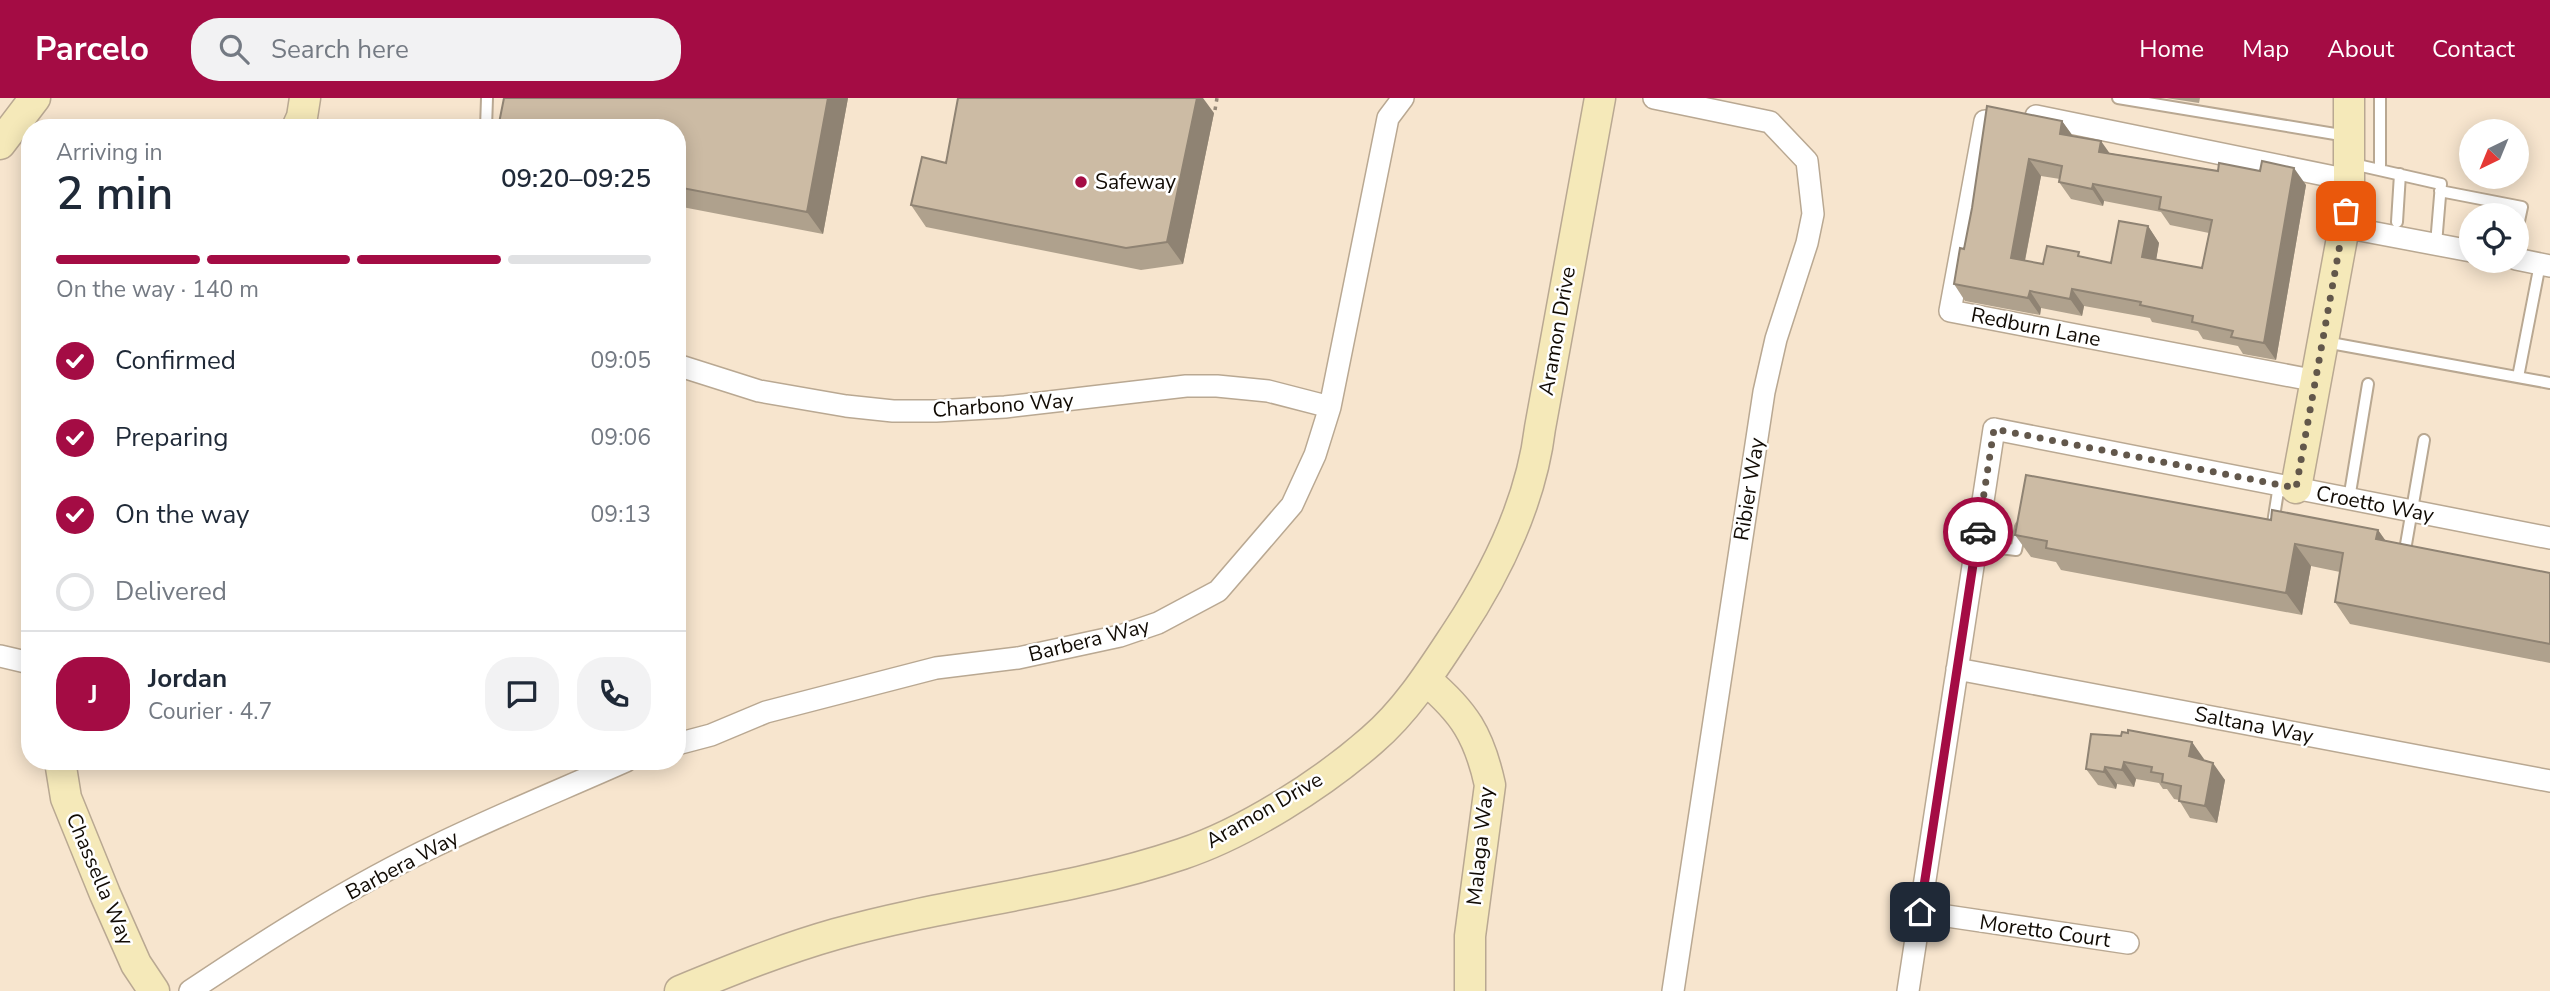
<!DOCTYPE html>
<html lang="en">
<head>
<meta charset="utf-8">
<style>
	:root { --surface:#fff; --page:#f2f2f3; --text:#1f2937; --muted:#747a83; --line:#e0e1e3; --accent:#a40c44 }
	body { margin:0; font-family:"Nunito Sans",sans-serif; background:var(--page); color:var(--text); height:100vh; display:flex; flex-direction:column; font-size:26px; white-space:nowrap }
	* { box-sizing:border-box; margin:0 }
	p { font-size:23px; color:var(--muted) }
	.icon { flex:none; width:38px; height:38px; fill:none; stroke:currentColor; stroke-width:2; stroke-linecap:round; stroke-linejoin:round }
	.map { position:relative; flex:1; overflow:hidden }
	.drawer { position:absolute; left:21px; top:21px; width:665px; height:651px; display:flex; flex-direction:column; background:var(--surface); border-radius:28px; box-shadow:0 4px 18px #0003 }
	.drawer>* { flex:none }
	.needle { width:46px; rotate:223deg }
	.controls { position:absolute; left:2459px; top:21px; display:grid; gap:14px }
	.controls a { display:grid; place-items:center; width:70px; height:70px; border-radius:50%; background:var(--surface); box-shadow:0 4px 18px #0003; font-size:35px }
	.pin { position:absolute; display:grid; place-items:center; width:60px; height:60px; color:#fff; margin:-30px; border-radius:14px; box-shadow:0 4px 10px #0006 }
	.courier { position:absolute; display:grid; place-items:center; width:70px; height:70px; margin:-35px; border:5px solid #a40c44; border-radius:50%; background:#fff; color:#222; box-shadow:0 2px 9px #0007 }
	.overview em { font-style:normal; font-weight:600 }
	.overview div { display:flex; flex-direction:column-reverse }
	.overview { display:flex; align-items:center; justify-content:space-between; height:119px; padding:0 35px }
	h1 { font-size:46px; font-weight:600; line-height:52px }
	.bar { display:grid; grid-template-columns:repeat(4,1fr); gap:10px 7px; align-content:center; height:84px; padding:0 35px }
	.bar i { height:9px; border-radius:5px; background:var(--line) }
	.bar .active { background:var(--accent) }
	.bar p { grid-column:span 4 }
	.line { display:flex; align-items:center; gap:18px; padding:0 35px; border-top:2px solid var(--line) }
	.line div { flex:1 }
	.round { display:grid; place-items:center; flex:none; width:74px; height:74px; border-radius:28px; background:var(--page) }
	ol { padding:0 35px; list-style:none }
	li { display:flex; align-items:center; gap:21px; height:77px }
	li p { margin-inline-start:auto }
	li .icon { padding:7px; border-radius:50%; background:var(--accent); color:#fff; stroke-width:4 }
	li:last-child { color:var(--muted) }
	li i { width:38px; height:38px; border:4px solid var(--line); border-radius:50% }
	header { display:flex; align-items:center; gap:42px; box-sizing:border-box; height:98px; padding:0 35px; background:var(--accent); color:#fff }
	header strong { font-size:33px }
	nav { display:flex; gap:38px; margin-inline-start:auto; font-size:24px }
	.search { width:490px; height:63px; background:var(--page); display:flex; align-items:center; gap:18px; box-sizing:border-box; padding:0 24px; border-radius:28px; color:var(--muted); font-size:26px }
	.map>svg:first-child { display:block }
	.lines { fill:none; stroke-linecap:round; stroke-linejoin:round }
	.lane-casing { stroke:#b9a892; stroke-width:14 }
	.street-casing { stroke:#b9a892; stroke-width:24 }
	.secondary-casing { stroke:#b9a892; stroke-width:33 }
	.path { stroke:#958878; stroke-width:3.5; stroke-dasharray:3.5 5; stroke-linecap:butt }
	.lane { stroke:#fff; stroke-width:10 }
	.street { stroke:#fff; stroke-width:21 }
	.secondary { stroke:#f5e9b9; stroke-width:30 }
	.wall { fill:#afa18d; fill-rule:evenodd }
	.shaded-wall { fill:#8f8373 }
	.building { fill:#ccbba4; stroke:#8f8373; stroke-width:2; fill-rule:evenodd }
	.done { stroke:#62574b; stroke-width:7; stroke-dasharray:0 12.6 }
	.route { stroke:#a40c44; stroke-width:9 }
	.poi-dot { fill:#a40c44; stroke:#fff; stroke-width:2.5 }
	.labels { text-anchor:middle; stroke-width:5; stroke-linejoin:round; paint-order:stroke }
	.poi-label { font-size:21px; fill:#110b04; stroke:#fff; text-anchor:start }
	.street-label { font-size:21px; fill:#110b04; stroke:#fff }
</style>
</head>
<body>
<header>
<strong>Parcelo</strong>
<div class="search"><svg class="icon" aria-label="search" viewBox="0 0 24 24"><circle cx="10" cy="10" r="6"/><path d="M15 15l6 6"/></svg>Search here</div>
<nav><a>Home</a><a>Map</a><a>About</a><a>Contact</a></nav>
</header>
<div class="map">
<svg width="2550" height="893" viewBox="0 0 2550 893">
	<rect width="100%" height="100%" fill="#f7e5ce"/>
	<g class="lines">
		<g class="lane-casing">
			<path id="lane" d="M 2118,0 L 2347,38
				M 2380,0 L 2380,72
				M 486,30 L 487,0
				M 2353,66 L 2441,86 L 2436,146
				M 2440,93 L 2522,109 L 2516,137
				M 2397,124 L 2400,76
				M 2325,244 L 2550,285
				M 2518,279 L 2540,166
				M 2349,401 L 2368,286
				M 2273,425 L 2279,387
				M 1976,447 L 2016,452 L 2021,429
				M 2406,458 L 2404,458 L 2424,342"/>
		</g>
		<g class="street-casing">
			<path id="street" d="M 1654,0 L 1770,24 L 1807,63 L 1813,116 L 1807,145 L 1776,241 L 1764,294 L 1673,893
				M 2036,18 L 2349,82
				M 1985,23 L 1950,213 L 2317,283
				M 2344,129 L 2471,153
				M 2516,161 L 2550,168
				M 677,267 L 759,293 L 846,308 L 893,313 L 936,313 L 1005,309 L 1186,288 L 1217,288 L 1268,293 L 1330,309
				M 0,558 L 30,565
				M 1957,571 L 2550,683
				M 677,646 L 711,637 L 766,614 L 936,570 L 1018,560 L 1120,538 L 1158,525 L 1218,493 L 1292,407 L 1315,357 L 1330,309 L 1388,20 L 1403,0
				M 1920,814 L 2128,845
				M 190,893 C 269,840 351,788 437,747 C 499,717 563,691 626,663
				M 1908,893 L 1994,331 L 2550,440"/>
		</g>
		<g class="secondary-casing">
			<path id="secondary" d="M 297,30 L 302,19 L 305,0
				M 0,46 L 35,0
				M 2296,390 L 2344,129 L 2349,82 L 2349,0
				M 1426,582 C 1464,614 1479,637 1490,687 L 1470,838 L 1470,893
				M 60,663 L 66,700 L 105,796 L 136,866 L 154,893
				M 680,893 C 731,872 783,851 836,836 C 950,804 1070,794 1182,756 C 1245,735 1322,686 1372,642 C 1407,612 1432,572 1457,534 C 1498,472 1531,404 1540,330 L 1600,0"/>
		</g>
		<path class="path" d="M 1215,12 L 1217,0"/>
		<use href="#lane" class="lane"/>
		<use href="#street" class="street"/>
		<use href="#secondary" class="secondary"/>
	</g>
	<path class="wall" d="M 848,0 L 823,136 L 677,108 L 677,30 Z
		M 2166,0 L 2200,0 L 2199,5 Z
		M 1214,15 L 1183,166 L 1141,172 L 926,129 L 911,107 L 946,65 Z
		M 2062,23 L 2073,38 L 2109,55 L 2306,87 L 2276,262 L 2243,256 L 2238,248 L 2203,241 L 2198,233 L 2152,224 L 2150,220 L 2084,208 L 2082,218 L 2041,210 L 2040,217 L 1965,203 L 1954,186 L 1964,151 L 1972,110 ZM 2041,78 L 2060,81 L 2059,84 L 2071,101 L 2103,108 L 2104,103 L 2161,114 L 2170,127 L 2209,135 L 2202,170 L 2156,161 L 2159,145 L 2148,128 L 2111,165 L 2083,159 L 2043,166 L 2025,163 Z
		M 2271,422 L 2378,432 L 2386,443 L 2550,475 L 2550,565 L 2350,526 L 2335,504 L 2340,474 L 2311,468 L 2302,517 L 2061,472 L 2056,464 L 2031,459 L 2015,437 Z
		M 2192,644 L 2203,662 L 2225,682 L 2217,725 L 2190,720 L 2179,702 L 2174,701 L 2167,691 L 2163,691 L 2159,685 L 2136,681 L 2134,689 L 2117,686 L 2116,691 L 2098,687 L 2086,671 Z"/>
	<path class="shaded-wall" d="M 828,0 L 848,0 L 823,136 L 807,114 Z
		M 1197,0 L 1203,0 L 1214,15 L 1183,166 L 1167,144 Z
		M 2062,23 L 2074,40 L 2060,36 Z
		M 2101,43 L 2113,60 L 2099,54 Z
		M 2029,61 L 2041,78 L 2022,177 L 2011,160 Z
		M 2294,70 L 2306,87 L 2276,262 L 2264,245 Z
		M 2093,86 L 2104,103 L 2103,108 L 2092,91 Z
		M 2148,128 L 2159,145 L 2154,175 L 2142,159 Z
		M 2072,191 L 2084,208 L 2082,218 L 2070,201 Z
		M 2030,193 L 2041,210 L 2040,217 L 2028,200 Z
		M 2378,432 L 2393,454 L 2376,441 Z
		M 2295,446 L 2311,468 L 2302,517 L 2286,495 Z
		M 2192,644 L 2204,661 L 2201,675 L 2189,658 Z
		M 2124,664 L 2136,681 L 2134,689 L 2122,672 Z
		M 2213,665 L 2225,682 L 2217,725 L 2205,708 Z
		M 2105,669 L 2117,686 L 2116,691 L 2104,674 Z"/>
	<path class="building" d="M 504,0 L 828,0 L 807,114 L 677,89 L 677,30 L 498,30 Z
		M 958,0 L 1197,0 L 1167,144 L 1126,150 L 911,107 L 922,59 L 946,65 Z
		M 1987,8 L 2062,23 L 2060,36 L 2101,43 L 2099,54 L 2218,73 L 2219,65 L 2260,73 L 2262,63 L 2294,70 L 2264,245 L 2231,239 L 2233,233 L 2192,224 L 2193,218 L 2140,207 L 2141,204 L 2072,191 L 2070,201 L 2030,193 L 2028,200 L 1954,186 L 1960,150 L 1964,151 L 1972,110 ZM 2029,61 L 2062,68 L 2059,84 L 2092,91 L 2093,86 L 2161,99 L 2159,111 L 2212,122 L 2202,170 L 2142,159 L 2148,128 L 2119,123 L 2111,165 L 2078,158 L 2079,154 L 2047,148 L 2043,166 L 2011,160 Z
		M 2026,377 L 2271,422 L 2272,412 L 2378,432 L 2376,441 L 2550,475 L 2550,546 L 2335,504 L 2343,455 L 2295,446 L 2286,495 L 2046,450 L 2047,443 L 2015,437 Z
		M 2128,632 L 2192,644 L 2189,658 L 2213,665 L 2205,708 L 2179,703 L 2181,688 L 2162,684 L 2163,676 L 2151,674 L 2152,669 L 2124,664 L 2122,672 L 2105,669 L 2104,674 L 2086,671 L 2091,636 L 2121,638 L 2122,634 L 2128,635 Z"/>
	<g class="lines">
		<path class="done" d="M 1978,434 L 1994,331 L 2296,390 L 2346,113"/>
		<path class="route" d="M 1920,814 L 1978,434"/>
	</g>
	<circle class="poi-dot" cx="1081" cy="84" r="7"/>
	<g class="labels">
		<g class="poi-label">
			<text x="1095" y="91">Safeway</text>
		</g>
		<g class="street-label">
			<text transform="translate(2036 229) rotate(11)" y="7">Redburn Lane</text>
			<text transform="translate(1557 233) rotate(-80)" y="7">Aramon Drive</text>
			<text transform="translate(1003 307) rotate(-4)" y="7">Charbono Way</text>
			<text transform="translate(1749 391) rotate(-81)" y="7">Ribier Way</text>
			<text transform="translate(2375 406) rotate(11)" y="7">Croetto Way</text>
			<text transform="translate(1089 542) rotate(-14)" y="7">Barbera Way</text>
			<text transform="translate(2254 627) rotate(11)" y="7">Saltana Way</text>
			<text transform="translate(1264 712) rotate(-30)" y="7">Aramon Drive</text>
			<text transform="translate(1480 748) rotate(-84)" y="7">Malaga Way</text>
			<text transform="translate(402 767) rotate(-28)" y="7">Barbera Way</text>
			<text transform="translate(100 781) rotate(67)" y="7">Chassella Way</text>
			<text transform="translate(2045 833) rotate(8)" y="7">Moretto Court</text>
		</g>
	</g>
</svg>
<div class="controls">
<a><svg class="needle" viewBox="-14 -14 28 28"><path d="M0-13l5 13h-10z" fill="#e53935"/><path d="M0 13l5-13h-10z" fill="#747a83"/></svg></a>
<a><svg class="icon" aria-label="locate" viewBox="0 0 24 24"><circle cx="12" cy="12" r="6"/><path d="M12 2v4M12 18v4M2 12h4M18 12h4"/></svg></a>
</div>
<div class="pin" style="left:2346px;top:113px;background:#ea580c"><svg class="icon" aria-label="bag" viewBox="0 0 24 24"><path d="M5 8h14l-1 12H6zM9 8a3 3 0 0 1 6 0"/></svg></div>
<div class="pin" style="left:1920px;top:814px;background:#1f2937"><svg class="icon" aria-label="home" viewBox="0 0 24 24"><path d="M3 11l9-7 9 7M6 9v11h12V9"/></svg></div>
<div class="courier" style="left:1978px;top:434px"><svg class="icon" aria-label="car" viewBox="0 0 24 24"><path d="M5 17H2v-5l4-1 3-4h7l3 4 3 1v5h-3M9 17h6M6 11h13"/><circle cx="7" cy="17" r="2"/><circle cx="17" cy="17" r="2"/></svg></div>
<section class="drawer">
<div class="overview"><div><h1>2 min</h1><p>Arriving in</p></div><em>09:20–09:25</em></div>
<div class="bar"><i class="active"></i><i class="active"></i><i class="active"></i><i></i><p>On the way · 140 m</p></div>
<ol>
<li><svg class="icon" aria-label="check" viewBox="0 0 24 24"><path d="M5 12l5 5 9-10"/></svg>Confirmed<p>09:05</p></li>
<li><svg class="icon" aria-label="check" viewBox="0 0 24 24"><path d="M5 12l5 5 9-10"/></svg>Preparing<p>09:06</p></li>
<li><svg class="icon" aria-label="check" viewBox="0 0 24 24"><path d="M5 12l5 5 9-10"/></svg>On the way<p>09:13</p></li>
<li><i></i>Delivered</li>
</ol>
<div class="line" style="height:126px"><b class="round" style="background:var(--accent);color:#fff">J</b><div><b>Jordan</b><p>Courier · 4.7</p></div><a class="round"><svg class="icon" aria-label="chat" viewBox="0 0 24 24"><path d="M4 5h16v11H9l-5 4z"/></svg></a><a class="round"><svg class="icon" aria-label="phone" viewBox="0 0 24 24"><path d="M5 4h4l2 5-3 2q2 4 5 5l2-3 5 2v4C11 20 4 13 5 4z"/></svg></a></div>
</section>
</div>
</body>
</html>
